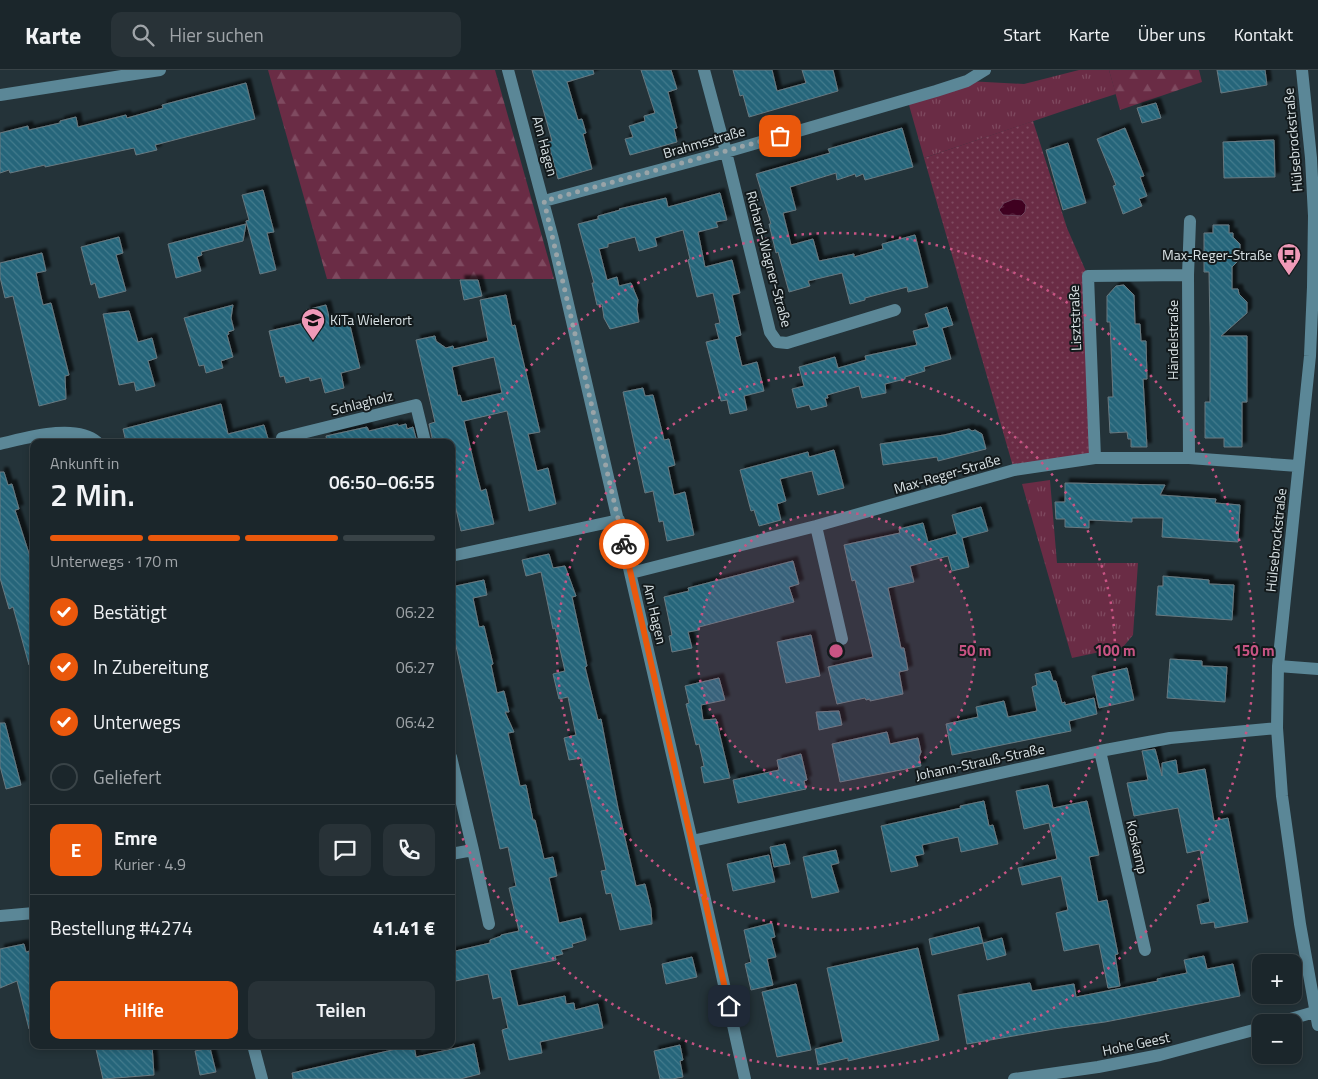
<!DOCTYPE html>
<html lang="de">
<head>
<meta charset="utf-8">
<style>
	:root { --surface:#1b262b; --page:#283237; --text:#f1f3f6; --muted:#a0a5a9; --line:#394347; --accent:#ea580c }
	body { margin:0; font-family:"Titillium Web",sans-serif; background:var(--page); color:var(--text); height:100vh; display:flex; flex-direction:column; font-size:19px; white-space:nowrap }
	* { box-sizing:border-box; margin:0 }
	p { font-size:16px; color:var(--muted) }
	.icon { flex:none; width:28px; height:28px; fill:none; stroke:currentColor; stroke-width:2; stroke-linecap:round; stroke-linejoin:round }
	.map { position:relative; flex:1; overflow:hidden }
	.drawer { position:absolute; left:30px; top:369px; width:425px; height:610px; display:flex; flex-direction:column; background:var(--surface); border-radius:10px; box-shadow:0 2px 8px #0003,0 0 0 1px var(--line) }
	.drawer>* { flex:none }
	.tools { position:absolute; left:1252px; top:884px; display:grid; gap:10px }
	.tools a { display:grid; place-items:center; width:50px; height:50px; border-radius:10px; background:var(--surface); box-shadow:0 2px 8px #0003,0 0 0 1px var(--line); font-size:25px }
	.pin { position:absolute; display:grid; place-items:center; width:42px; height:42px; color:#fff; margin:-21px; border-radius:10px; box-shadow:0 2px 8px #0006 }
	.courier { position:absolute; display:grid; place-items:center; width:50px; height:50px; margin:-25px; border:4px solid #ea580c; border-radius:50%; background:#fff; color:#222; box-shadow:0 1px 6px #0007 }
	.headline em { font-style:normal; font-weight:600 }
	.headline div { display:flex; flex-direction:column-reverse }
	.headline { display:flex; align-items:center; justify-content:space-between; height:85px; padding:0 20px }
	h1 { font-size:32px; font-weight:600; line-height:38px }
	.bar { display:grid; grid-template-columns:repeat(4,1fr); gap:8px 5px; align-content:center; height:60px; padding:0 20px }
	.bar i { height:6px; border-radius:4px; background:var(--line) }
	.bar .selected { background:var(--accent) }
	.bar p { grid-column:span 4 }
	.line { display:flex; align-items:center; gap:12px; padding:0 20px; border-top:1px solid var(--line) }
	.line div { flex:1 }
	.round { display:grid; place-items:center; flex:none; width:52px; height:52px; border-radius:10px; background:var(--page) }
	ol { padding:0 20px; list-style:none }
	li { display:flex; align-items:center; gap:15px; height:55px }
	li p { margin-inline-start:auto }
	li .icon { padding:5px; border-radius:50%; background:var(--accent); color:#fff; stroke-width:4 }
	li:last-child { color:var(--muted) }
	li i { width:28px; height:28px; border:2px solid var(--line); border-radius:50% }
	.cta { display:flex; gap:10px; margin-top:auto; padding:10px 20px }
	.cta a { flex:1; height:58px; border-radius:10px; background:var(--accent); color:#fff; font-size:20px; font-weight:600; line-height:58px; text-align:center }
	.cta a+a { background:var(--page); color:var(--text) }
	header { display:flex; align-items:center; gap:30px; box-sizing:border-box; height:70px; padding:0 25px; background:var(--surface); border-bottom:1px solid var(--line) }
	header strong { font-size:24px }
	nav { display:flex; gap:28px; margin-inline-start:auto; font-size:18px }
	.search { width:350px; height:45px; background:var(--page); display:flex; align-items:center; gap:12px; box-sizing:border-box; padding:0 18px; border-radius:10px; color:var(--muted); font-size:19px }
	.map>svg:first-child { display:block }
	.grass { fill:url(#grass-tufts) }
	.forest { fill:url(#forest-firs) }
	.garden { fill:url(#garden-dots) }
	.water { fill:url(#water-ripples); stroke:#6d445b }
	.building { fill:url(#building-back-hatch); stroke:#687980; fill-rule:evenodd; filter:url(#shadow) }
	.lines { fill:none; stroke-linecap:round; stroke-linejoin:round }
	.minor { stroke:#5b8797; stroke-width:12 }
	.done { stroke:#99a4a8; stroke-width:5; stroke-dasharray:0 9 }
	.route { stroke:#ea580c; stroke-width:6 }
	.ring { fill:none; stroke:#c95484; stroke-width:2.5; stroke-dasharray:2.5 5 }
	.labels { text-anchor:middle; stroke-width:4; stroke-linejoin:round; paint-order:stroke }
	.street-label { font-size:14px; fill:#d8e1e4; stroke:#131a1c }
	.poi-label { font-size:14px; fill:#d8e1e4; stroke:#131a1c; text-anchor:end }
	.centre { fill:#c95484; stroke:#131a1c; stroke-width:2.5 }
	.ring-label { font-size:15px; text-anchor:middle; font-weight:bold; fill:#c95484; stroke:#131a1c; stroke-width:4; stroke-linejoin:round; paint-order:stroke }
</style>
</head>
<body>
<header>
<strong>Karte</strong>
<div class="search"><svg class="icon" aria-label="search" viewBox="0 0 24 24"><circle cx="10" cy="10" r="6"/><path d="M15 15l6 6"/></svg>Hier suchen</div>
<nav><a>Start</a><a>Karte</a><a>Über uns</a><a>Kontakt</a></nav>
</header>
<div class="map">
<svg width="1318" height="1009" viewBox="0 0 1318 1009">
	<defs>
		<pattern id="grass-tufts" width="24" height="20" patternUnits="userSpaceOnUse" patternTransform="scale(1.25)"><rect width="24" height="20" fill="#6a2c45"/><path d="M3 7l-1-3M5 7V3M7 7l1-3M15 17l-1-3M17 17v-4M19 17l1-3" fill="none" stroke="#7f4a60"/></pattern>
		<pattern id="forest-firs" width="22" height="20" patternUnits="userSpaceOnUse" patternTransform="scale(1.25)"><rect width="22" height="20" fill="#6a2c45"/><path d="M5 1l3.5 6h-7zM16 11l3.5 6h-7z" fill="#7f4a60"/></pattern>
		<pattern id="garden-dots" width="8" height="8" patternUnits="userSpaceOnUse" patternTransform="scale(1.25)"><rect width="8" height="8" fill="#6a2c45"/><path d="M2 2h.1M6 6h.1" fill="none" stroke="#7f4a60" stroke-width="1.8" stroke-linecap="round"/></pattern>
		<pattern id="water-ripples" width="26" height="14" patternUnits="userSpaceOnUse" patternTransform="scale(1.25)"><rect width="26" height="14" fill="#3f0120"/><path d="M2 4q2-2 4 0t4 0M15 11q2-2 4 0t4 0" fill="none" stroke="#5a2640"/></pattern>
		<pattern id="building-back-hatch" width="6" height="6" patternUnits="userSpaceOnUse" patternTransform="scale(1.25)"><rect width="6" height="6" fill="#25657a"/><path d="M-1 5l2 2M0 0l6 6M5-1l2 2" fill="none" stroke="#447b8d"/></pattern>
		<filter id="shadow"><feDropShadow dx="4.5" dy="-4.5" stdDeviation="1" flood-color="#0009"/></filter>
	</defs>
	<rect width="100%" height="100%" fill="#243339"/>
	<path class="grass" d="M 1079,0 L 1109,0 L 1116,24 L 1066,40 L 924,88 L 907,28 L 967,11 L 1024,14 Z
		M 1050,410 L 1057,493 L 1138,493 L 1133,565 L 1123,577 L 1072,588 L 1022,414 Z"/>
	<path class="forest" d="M 268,0 L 495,0 L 554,209 L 327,209 Z
		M 1109,0 L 1199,0 L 1202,12 L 1120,40 Z"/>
	<path class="garden" d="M 1033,51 L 1067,158 L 1088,206 L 1095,388 L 1014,400 L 924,88 Z"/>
	<path class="water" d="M 1014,129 L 1022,130 L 1026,135 L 1025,142 L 1021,146 L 1003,145 L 999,140 L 1004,133 Z"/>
	<path class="building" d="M 532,0 L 593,0 L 594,4 L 567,12 L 578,50 L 582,49 L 586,63 L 583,64 L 592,99 L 558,109 L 548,72 L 552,71 Z
		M 641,0 L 671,0 L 677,19 L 668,22 L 677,58 L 674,59 L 677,72 L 630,85 L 625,69 L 633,67 L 629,56 L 645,51 L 644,46 L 655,43 Z
		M 733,0 L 772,0 L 777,21 L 806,13 L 802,0 L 833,0 L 838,21 L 749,47 L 743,25 L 740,26 Z
		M 1217,0 L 1265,0 L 1267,15 L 1221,23 Z
		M 246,13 L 255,49 L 155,75 L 157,80 L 136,85 L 134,78 L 45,97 L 45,95 L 10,103 L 9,100 L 0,103 L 0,63 L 28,56 L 29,60 L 60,53 L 60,51 L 76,47 L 78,57 L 126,45 L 127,48 L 163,38 L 162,35 Z
		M 1156,33 L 1161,48 L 1142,53 L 1137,38 Z
		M 902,58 L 913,97 L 865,110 L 863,104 L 856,107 L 855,104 L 837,110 L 836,103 L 790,117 L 796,140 L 783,143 L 791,175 L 813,169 L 819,191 L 854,184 L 854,187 L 883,179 L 882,174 L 915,165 L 928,217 L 908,222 L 907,217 L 865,228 L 865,230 L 850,234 L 842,203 L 808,211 L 810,216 L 789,222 L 778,182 L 776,183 L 769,154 L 771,154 L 756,104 L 830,83 L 828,79 Z
		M 1125,58 L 1144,106 L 1140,107 L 1147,126 L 1139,129 L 1142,136 L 1123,144 L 1113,116 L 1116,115 L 1097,69 Z
		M 1274,70 L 1275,107 L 1224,108 L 1223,72 Z
		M 1068,73 L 1086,133 L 1063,140 L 1046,80 Z
		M 263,120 L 274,162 L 267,163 L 276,200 L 260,204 L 246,151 L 249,150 L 242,125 Z
		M 720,123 L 727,150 L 716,152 L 718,157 L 698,162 L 705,197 L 732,190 L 740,223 L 732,225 L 741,265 L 735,267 L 742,296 L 757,292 L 764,321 L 744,326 L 747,340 L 730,344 L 727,330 L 721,331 L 706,272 L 719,269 L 715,254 L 720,253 L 713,223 L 697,227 L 688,190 L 690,189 L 683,160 L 655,168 L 657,176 L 639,181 L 635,167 L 608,174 L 608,177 L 599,179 L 607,210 L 617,207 L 619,216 L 631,213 L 638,230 L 637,239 L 639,252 L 610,259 L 604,248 L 602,234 L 597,235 L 592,213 L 594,213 L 578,154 L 598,149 L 598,146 L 620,140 L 619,139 L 666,128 L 668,137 Z
		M 246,154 L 243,171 L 201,182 L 202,185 L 197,187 L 201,201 L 176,208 L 168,174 Z
		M 1213,155 L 1229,155 L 1229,163 L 1233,163 L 1233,167 L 1240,174 L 1240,189 L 1232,197 L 1232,219 L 1238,219 L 1239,224 L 1247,232 L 1247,243 L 1221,266 L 1247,266 L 1247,332 L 1242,332 L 1242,377 L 1224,377 L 1224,368 L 1205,368 L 1205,332 L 1210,332 L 1210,258 L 1209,202 L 1204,202 L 1204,163 L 1213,163 Z
		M 119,167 L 123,183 L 116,185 L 126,221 L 99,228 L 95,213 L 91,215 L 81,177 Z
		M 42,183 L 46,201 L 36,203 L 39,218 L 43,235 L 51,233 L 69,305 L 65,306 L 66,329 L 39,336 L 13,226 L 5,228 L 0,207 L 0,193 Z
		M 460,210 L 478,210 L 482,226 L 464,230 Z
		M 1124,215 L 1134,225 L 1135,254 L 1140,254 L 1141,271 L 1146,271 L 1147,309 L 1143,309 L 1147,377 L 1131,377 L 1131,369 L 1128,369 L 1127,362 L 1110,363 L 1108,327 L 1113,327 L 1110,252 L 1107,252 L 1107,226 L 1116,216 Z
		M 506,225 L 512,256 L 515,255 L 518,269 L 540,362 L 528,364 L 537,401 L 548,398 L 556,434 L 529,441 L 507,341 L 464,351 L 476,402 L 481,421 L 486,419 L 494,454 L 461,461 L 451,417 L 451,372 L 433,372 L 429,354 L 435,352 L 416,270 L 435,266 L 436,271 L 446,278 L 453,276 L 454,279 L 488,271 L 480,230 ZM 494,287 L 502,323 L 462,332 L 460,325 L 458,326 L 452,297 Z
		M 233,235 L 231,248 L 234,260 L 228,262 L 229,264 L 227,265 L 233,287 L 221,291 L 223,298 L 206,303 L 204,295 L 199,296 L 184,248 Z
		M 326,235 L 330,251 L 348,247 L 360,298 L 341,303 L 344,318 L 325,323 L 321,308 L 310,311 L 309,307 L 286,313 L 284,306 L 280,307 L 269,261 L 309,252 L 306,240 Z
		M 947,237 L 953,255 L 942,258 L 951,289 L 924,297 L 925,301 L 905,307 L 905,309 L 885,314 L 886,323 L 862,328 L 859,316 L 827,325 L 828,328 L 825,328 L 827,336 L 811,340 L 809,335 L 797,338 L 792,319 L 804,316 L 799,297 L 835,287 L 838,298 L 866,290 L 865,286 L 917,275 L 913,261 L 929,257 L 925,244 Z
		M 129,241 L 138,272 L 152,268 L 157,288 L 148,291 L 155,316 L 136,321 L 134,312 L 119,315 L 103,244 Z
		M 643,318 L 645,326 L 653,325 L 664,370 L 669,369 L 675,395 L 668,397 L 674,425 L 685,422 L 694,465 L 667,471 L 663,451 L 659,452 L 653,421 L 645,423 L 623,322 Z
		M 221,334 L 228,364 L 264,355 L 269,372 L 126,372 L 123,359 Z
		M 398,354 L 398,356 L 406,354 L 407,359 L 413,357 L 417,372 L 327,372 L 326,366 L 367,357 L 369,361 Z
		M 969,359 L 972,361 L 975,360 L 982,364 L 986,379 L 938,391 L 937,387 L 883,395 L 880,374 L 944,365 Z
		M 834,380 L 844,418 L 818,425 L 812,401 L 780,409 L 786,431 L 777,434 L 781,450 L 759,456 L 754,440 L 751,441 L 740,400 L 808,382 L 809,387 Z
		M 0,402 L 4,402 L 8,415 L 12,414 L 19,439 L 15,440 L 34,499 L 34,595 L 29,595 L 13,537 L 9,539 L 0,508 Z
		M 1065,413 L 1165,415 L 1160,425 L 1216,429 L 1215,433 L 1240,435 L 1238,472 L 1162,467 L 1163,448 L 1132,448 L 1132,452 L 1089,450 L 1089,458 L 1065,457 L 1065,449 L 1056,449 L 1055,432 L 1065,432 Z
		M 981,437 L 988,461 L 962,468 L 969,497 L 952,501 L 948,486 L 910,496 L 914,512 L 888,518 L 901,578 L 904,578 L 908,600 L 899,602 L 903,624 L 870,631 L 870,629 L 866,630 L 865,628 L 837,634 L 828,597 L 873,587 L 855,510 L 852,511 L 844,475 L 900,463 L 899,459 L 923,453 L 928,472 L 957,464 L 952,445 Z
		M 549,484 L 553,498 L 565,496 L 576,526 L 572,527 L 587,596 L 585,597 L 598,650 L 601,649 L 618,738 L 636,816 L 645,814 L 651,839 L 652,854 L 620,860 L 611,823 L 606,824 L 601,801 L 606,800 L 581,688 L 569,690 L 564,668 L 576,665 L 568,627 L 559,629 L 553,604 L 565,601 L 555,558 L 553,559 L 541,502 L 526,506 L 522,490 Z
		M 793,491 L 799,514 L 789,517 L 794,532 L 699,557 L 699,560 L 688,562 L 692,578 L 672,582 L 669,566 L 672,565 L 664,527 L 689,521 L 688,518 Z
		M 1163,506 L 1209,510 L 1209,514 L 1234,515 L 1232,550 L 1156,545 L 1158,516 L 1163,516 Z
		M 484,510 L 487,525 L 473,528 L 479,557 L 484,556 L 493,594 L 491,595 L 497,623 L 504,621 L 509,642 L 505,642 L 514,662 L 508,663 L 520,716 L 526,715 L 533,750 L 535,750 L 544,789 L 553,787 L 557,806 L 549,808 L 559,853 L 581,848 L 586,870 L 572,874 L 573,877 L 561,880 L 563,884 L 555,886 L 556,890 L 510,900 L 518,936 L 565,926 L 566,934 L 574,933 L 575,940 L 598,934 L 603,958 L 540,972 L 542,983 L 509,990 L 502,960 L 508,958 L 501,927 L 493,929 L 488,904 L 451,912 L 451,882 L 490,873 L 490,870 L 501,866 L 501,865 L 519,861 L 509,818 L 516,816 L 508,777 L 500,779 L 451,553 L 451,517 Z
		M 811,565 L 820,606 L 786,613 L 777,572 Z
		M 1170,589 L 1202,591 L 1202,596 L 1227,597 L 1225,632 L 1167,628 Z
		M 1127,598 L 1134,630 L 1099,638 L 1092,606 Z
		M 1050,601 L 1053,611 L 1056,611 L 1062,633 L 1065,632 L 1065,635 L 1094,628 L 1097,644 L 1069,651 L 1071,661 L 952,685 L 946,654 L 978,647 L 976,637 L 1004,631 L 1008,647 L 1037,641 L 1032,617 L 1037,615 L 1035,604 Z
		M 719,608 L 725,630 L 701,635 L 703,650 L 716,649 L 730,708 L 704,713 L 701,697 L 704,696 L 699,674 L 696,675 L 686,634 L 689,633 L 685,616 Z
		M 839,641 L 842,655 L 819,660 L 816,642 Z
		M 0,653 L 5,653 L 21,715 L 6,719 L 0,696 Z
		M 887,662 L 890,674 L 918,668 L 921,682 L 919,687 L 921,696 L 840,712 L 832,674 Z
		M 1155,679 L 1162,706 L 1162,693 L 1176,690 L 1178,704 L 1205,699 L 1214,751 L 1228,748 L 1248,852 L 1215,858 L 1214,852 L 1201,854 L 1197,835 L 1210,832 L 1200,780 L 1187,783 L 1178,738 L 1134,746 L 1127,713 L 1148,710 L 1142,681 Z
		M 801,684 L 807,710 L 804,711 L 806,719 L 738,733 L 733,710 L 779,700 L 777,690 Z
		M 1048,715 L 1053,738 L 1087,731 L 1099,785 L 1089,787 L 1098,832 L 1107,830 L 1118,884 L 1115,885 L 1120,916 L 1108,918 L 1099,874 L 1064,881 L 1056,843 L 1068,840 L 1061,806 L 1022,815 L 1018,798 L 1057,789 L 1049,753 L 1024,759 L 1016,721 Z
		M 984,731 L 989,756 L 993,755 L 998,774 L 961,782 L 958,767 L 922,775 L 924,784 L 915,786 L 918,796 L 891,802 L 881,756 L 961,738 L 960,736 Z
		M 785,774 L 790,794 L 774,797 L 770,777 Z
		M 836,780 L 839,793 L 831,795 L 839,822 L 812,828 L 803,787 Z
		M 769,785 L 775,812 L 733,821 L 727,794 Z
		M 772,853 L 775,867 L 771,868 L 776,887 L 767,889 L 773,915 L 751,920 L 745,894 L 751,892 L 744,860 Z
		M 979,857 L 983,873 L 932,885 L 929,869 Z
		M 1002,868 L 1006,885 L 987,890 L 983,873 Z
		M 24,874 L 26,882 L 34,880 L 34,910 L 32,910 L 34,919 L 34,958 L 29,959 L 17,911 L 0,918 L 0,879 Z
		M 918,878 L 939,970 L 848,991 L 848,988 L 818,995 L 815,979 L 843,972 L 827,898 Z
		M 1204,886 L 1207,899 L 1233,894 L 1240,926 L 1105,952 L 1054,959 L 967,974 L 958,925 L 1030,913 L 1032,921 L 1074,914 L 1076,927 L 1158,911 L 1157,909 L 1187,903 L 1184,890 Z
		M 692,887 L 697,907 L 666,914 L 662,894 Z
		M 796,914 L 811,980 L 777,987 L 762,922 Z
		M 474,974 L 480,1004 L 460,1009 L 293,1009 L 292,1003 L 414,975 L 416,987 Z
		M 95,975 L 152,975 L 154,1005 L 103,1009 Z
		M 680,975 L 683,990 L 680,991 L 683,1007 L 672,1009 L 660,1009 L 654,981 Z
		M 210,978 L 216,1002 L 200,1005 L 195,981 Z"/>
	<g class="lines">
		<path class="minor" d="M 508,0 L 553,169 L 692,771 L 745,1009
			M 704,0 L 726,82 L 770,262 L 777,272 L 787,273 L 895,240
			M 1302,0 L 1311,88 L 1314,146 L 1313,217 L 1310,286 L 1278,596 L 1277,658 L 1282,726 L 1300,854 L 1318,955
			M 0,25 L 160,0
			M 544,131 L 726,82 L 936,21 L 967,11 L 985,0
			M 283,372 L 282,368 L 416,335 L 425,372
			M 0,374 C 26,368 75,353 97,372
			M 1095,388 L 1088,206 L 1188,205
			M 1189,388 L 1188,205 L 1190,151
			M 816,456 L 842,569
			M 451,486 L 619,450
			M 631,503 L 816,456 L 1014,400 L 1095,388 L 1189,388 L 1298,396
			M 1278,596 L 1318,599
			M 1100,681 L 1145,880
			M 451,687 L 473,780 L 451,784
			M 692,771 L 1100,681 L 1170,668 L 1277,658
			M 473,780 L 489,854
			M 0,846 L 34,843
			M 1280,952 L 1318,941
			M 253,975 L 262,1009
			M 1014,1009 L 1098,997 L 1160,985 L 1261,958"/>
	</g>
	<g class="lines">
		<path class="done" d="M 624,474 L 544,131 L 780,66"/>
		<path class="route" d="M 624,474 L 729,936"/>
	</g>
	<circle cx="836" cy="581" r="139" fill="#c95484" fill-opacity=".12"/>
	<g class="ring">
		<circle cx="836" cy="581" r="139"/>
		<circle cx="836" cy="581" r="279"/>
		<path d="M453 414A418 418 0 1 1 453 748"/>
	</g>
	<defs>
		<g id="bus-pin" transform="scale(1.25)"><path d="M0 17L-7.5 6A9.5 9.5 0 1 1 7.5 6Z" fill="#ef9ab8" stroke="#131a1c"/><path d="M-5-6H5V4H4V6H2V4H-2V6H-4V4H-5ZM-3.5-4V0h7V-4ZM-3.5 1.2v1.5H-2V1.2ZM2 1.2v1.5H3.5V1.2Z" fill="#111"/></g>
		<g id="school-pin" transform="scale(1.25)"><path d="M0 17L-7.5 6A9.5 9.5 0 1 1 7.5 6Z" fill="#ef9ab8" stroke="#131a1c"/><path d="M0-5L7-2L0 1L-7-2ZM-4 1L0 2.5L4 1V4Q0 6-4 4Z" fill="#111"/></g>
	</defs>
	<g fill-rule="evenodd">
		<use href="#bus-pin" x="1289" y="185"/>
		<use href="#school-pin" x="313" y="250"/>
	</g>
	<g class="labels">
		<g class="street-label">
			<text transform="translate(1293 70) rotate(-95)" y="5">Hülsebrockstraße</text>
			<text transform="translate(704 72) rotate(-16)" y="5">Brahmsstraße</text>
			<text transform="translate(545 76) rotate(75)" y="5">Am Hagen</text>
			<text transform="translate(769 189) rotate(75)" y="5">Richard-Wagner-Straße</text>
			<text transform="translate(1075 248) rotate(-92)" y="5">Lisztstraße</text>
			<text transform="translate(1173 270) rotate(-90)" y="5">Händelstraße</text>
			<text transform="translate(362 333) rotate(-14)" y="5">Schlagholz</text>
			<text transform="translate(947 404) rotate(-16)" y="5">Max-Reger-Straße</text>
			<text transform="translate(1276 470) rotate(-84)" y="5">Hülsebrockstraße</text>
			<text transform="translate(655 544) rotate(77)" y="5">Am Hagen</text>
			<text transform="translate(980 692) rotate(-12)" y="5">Johann-Strauß-Straße</text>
			<text transform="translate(1137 777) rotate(77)" y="5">Koskamp</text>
			<text transform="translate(1136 974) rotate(-12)" y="5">Hohe Geest</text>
		</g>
		<g class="poi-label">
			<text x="1272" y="190">Max-Reger-Straße</text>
			<text x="330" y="255" text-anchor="start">KiTa Wielerort</text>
		</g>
	</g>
	<circle cx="836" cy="581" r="8" class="centre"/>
	<g class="ring-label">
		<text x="975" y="586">50 m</text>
		<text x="1115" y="586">100 m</text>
		<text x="1254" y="586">150 m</text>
	</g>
</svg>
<div class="tools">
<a>+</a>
<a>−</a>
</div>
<div class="pin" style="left:780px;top:66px;background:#ea580c"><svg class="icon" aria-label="bag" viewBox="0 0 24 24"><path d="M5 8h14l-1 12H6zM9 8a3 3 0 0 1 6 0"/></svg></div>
<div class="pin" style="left:729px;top:936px;background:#1f2937"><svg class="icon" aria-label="home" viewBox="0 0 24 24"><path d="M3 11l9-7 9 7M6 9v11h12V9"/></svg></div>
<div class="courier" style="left:624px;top:474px"><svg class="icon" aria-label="bike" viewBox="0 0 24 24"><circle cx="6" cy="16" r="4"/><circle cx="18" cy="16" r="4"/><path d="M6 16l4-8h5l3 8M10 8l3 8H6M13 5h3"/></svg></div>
<section class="drawer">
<div class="headline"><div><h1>2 Min.</h1><p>Ankunft in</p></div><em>06:50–06:55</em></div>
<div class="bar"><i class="selected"></i><i class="selected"></i><i class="selected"></i><i></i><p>Unterwegs · 170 m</p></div>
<ol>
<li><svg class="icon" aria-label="check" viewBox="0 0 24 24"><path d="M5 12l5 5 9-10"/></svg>Bestätigt<p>06:22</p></li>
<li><svg class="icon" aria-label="check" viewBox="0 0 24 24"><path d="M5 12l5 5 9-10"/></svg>In Zubereitung<p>06:27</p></li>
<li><svg class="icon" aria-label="check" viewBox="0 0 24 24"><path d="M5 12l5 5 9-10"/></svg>Unterwegs<p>06:42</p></li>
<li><i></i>Geliefert</li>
</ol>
<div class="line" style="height:90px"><b class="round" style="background:var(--accent);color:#fff">E</b><div><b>Emre</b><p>Kurier · 4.9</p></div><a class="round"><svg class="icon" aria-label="chat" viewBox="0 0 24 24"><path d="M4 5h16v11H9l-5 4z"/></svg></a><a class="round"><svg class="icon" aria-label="phone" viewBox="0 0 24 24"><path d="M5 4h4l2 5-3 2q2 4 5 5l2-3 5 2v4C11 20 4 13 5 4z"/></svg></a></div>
<div class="line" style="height:65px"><div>Bestellung #4274</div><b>41.41 €</b></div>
<div class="cta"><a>Hilfe</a><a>Teilen</a></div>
</section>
</div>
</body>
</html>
